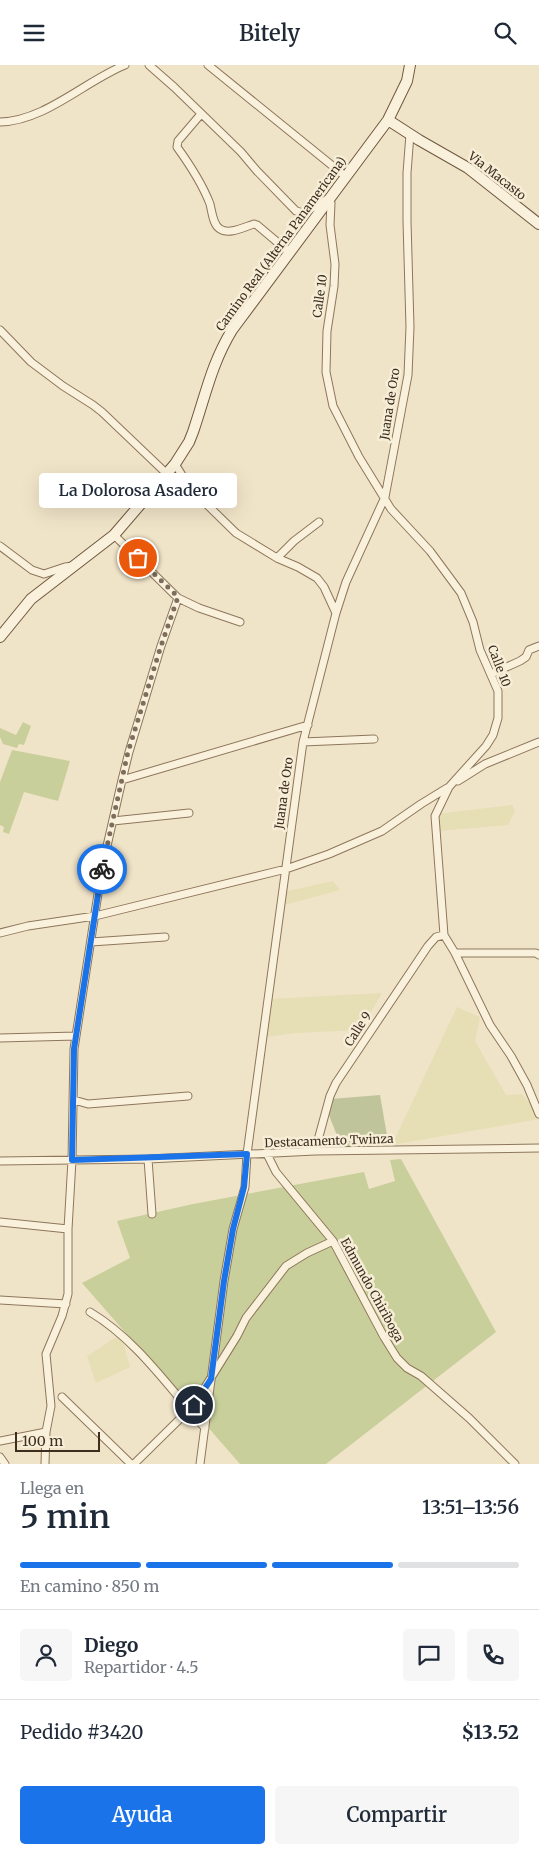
<!DOCTYPE html>
<html lang="es">
<head>
<meta charset="utf-8">
<style>
	:root { --surface:#fff; --page:#f6f6f7; --text:#1f2937; --muted:#747a83; --line:#e0e1e3; --accent:#1a73e8 }
	body { margin:0; font-family:Merriweather,serif; background:var(--page); color:var(--text); height:100vh; display:flex; flex-direction:column; font-size:19px; white-space:nowrap }
	* { box-sizing:border-box; margin:0 }
	p { font-size:16px; color:var(--muted) }
	.icon { flex:none; width:28px; height:28px; fill:none; stroke:currentColor; stroke-width:2; stroke-linecap:round; stroke-linejoin:round }
	.map { position:relative; height:1399px; overflow:hidden }
	.panel { display:flex; flex-direction:column; background:var(--surface); flex:1 }
	.panel>* { flex:none }
	.scale { position:absolute; left:15px; bottom:12px; width:85px; box-sizing:border-box; padding-left:5px; border:2px solid #3d2e20; border-top:0; font-size:14px; line-height:18px; white-space:nowrap; color:#3d2e20; -webkit-text-stroke:4px #f7eed8; paint-order:stroke }
	.pin { position:absolute; display:grid; place-items:center; width:42px; height:42px; color:#fff; margin:-21px; border:2px solid #fff; border-radius:50%; box-shadow:0 1px 5px #0007 }
	.courier { position:absolute; display:grid; place-items:center; width:50px; height:50px; margin:-25px; border:4px solid #1a73e8; border-radius:50%; background:#fff; color:#222; box-shadow:0 1px 6px #0007 }
	.bubble { position:absolute; height:35px; border-radius:5px; background:var(--surface); box-shadow:0 5px 20px #0002; font-size:16px; font-weight:600; line-height:35px; text-align:center }
	.headline em { font-style:normal; font-weight:600 }
	.headline div { display:flex; flex-direction:column-reverse }
	.headline { display:flex; align-items:center; justify-content:space-between; height:85px; padding:0 20px }
	h1 { font-size:32px; font-weight:600; line-height:38px }
	.bar { display:grid; grid-template-columns:repeat(4,1fr); gap:8px 5px; align-content:center; height:60px; padding:0 20px }
	.bar i { height:6px; border-radius:4px; background:var(--line) }
	.bar .active { background:var(--accent) }
	.bar p { grid-column:span 4 }
	.line { display:flex; align-items:center; gap:12px; padding:0 20px; border-top:1px solid var(--line) }
	.line div { flex:1 }
	.round { display:grid; place-items:center; flex:none; width:52px; height:52px; border-radius:5px; background:var(--page) }
	.action { display:flex; gap:10px; margin-top:auto; padding:10px 20px }
	.action a { flex:1; height:58px; border-radius:5px; background:var(--accent); color:#fff; font-size:20px; font-weight:600; line-height:58px; text-align:center }
	.action a+a { background:var(--page); color:var(--text) }
	header { display:flex; justify-content:space-between; align-items:center; height:65px; padding:0 20px; background:var(--surface); font-size:22px; font-weight:600 }
	.map>svg:first-child { display:block }
	.farmland { fill:#e6deb5 }
	.green { fill:#c9cf9b }
	.cemetery { fill:#bfc49a }
	.lines { fill:none; stroke-linecap:round; stroke-linejoin:round }
	.street-casing { stroke:#8d765c; stroke-width:9 }
	.secondary-casing { stroke:#6f573f; stroke-width:12 }
	.street { stroke:#faf1dc; stroke-width:7 }
	.secondary { stroke:#faf1dc; stroke-width:10 }
	.done { stroke:#7c6e5b; stroke-width:5; stroke-dasharray:0 9 }
	.route { stroke:#1a73e8; stroke-width:6 }
	.labels { text-anchor:middle; stroke-width:5; stroke-linejoin:round; paint-order:stroke }
	.street-label { font-size:12px; fill:#3d2e20; stroke:#f7eed8 }
</style>
</head>
<body>
<header><svg class="icon" aria-label="menu" viewBox="0 0 24 24"><path d="M4 6h16M4 12h16M4 18h16"/></svg>Bitely<svg class="icon" aria-label="search" viewBox="0 0 24 24"><circle cx="10" cy="10" r="6"/><path d="M15 15l6 6"/></svg></header>
<div class="map">
<svg width="539" height="1399" viewBox="0 0 539 1399">
	<rect width="100%" height="100%" fill="#f0e4c8"/>
	<path class="farmland" d="M 512,740 L 515,746 L 508,760 L 438,766 L 437,749 Z
		M 333,816 L 340,825 L 284,840 L 283,827 Z
		M 382,928 L 361,965 L 296,968 L 266,972 L 270,934 Z
		M 457,942 L 480,952 L 475,976 L 506,1030 L 522,1029 L 539,1050 L 539,1054 L 392,1080 Z
		M 121,1269 L 130,1302 L 96,1318 L 87,1291 Z"/>
	<path class="green" d="M 23,657 L 31,661 L 24,680 L 19,679 L 17,683 L 3,679 L 0,672 L 0,663 L 16,670 Z
		M 12,685 L 70,696 L 58,736 L 24,727 L 9,769 L 3,767 L 4,762 L 0,760 L 0,717 Z
		M 401,1094 L 496,1267 L 326,1399 L 240,1399 L 82,1218 L 130,1193 L 117,1156 L 193,1139 L 364,1107 L 369,1124 L 395,1116 L 390,1095 Z"/>
	<path class="cemetery" d="M 380,1030 L 389,1082 L 345,1084 L 341,1081 L 327,1045 L 331,1034 Z"/>
	<g class="lines">
		<g class="street-casing">
			<path id="street" d="M 149,0 L 174,22 L 241,87 L 257,106 L 296,146 L 304,148 L 329,133 L 331,138 L 330,160 L 335,199 L 334,221 L 327,266 L 326,307 L 333,341 L 359,392 L 391,444 L 430,486 L 461,528 L 473,557 L 480,585 L 498,626 L 498,653 L 493,670 L 486,681 L 449,722 L 435,751 L 444,870 L 455,888 L 490,960 L 511,991 L 527,1020 L 539,1049
				M 208,0 L 345,111
				M 201,49 L 178,76 L 177,82 C 190,100 202,118 210,139 C 212,147 213,160 220,164 C 229,170 244,162 254,159 L 257,160 L 289,187
				M 0,57 C 45,56 85,16 125,0
				M 0,265 L 31,297 L 63,321 L 93,340 L 102,347 L 167,409
				M 175,399 L 190,423 L 236,468 L 277,493 L 298,502 L 317,513 L 324,522 L 336,548
				M 0,481 L 32,505 L 44,509 L 65,502 L 73,501
				M 277,493 L 294,476 L 319,457
				M 178,533 L 199,543 L 240,557
				M 491,609 L 520,596 L 526,592 L 529,585 L 539,581
				M 303,677 L 374,674
				M 122,715 L 308,660
				M 458,716 L 485,699 L 539,677
				M 113,756 L 189,748
				M 0,868 L 28,861 L 95,851 L 286,804 L 329,789 L 382,766 L 421,739 L 447,723
				M 91,877 L 165,872
				M 455,888 L 536,888 L 539,890
				M 0,973 L 76,971
				M 74,1035 L 88,1039 L 188,1031
				M 315,1086 L 330,1031 L 336,1018 L 428,881 L 436,872 L 444,870
				M 267,1089 L 276,1107 L 333,1176 L 384,1272 L 397,1293 L 407,1303 L 421,1311 L 469,1353 L 515,1399
				M 148,1094 L 152,1149
				M 0,1096 L 148,1094 L 315,1086 L 539,1083
				M 0,1157 L 68,1164
				M 0,1235 L 66,1239
				M 90,1247 C 137,1275 169,1323 205,1363
				M 62,1332 L 131,1399
				M 0,1376 L 46,1367
				M 0,1392 L 5,1399
				M 45,1399 L 46,1367 L 51,1341 L 46,1289 L 62,1251 L 68,1229 L 68,1164 L 72,1095 L 74,984 L 76,971 L 102,803 L 122,715 L 129,687 L 161,581 L 178,533 L 114,470
				M 134,1399 L 194,1340 L 237,1271 L 246,1253 L 286,1201 L 307,1188 L 333,1176
				M 200,1399 L 224,1216 L 233,1164 L 245,1122 L 247,1089 L 303,677 L 336,548 L 346,517 L 385,432 L 408,310 L 410,262 L 407,156 L 407,108 L 410,69"/>
		</g>
		<g class="secondary-casing">
			<path id="secondary" d="M 388,55 L 419,75 L 468,103 L 539,159
				M 0,572 L 31,534 L 114,470 L 175,399 L 189,377 L 193,367 C 206,329 211,300 232,265 L 388,55 L 407,16 L 410,0"/>
		</g>
		<use href="#street" class="street"/>
		<use href="#secondary" class="secondary"/>
	</g>
	<g class="lines">
		<path class="done" d="M 102,804 L 128,687 L 161,581 L 178,532 L 138,493"/>
		<path class="route" d="M 102,804 L 74,984 L 72,1095 L 247,1089 L 244,1122 L 233,1164 L 224,1216 L 211,1314 L 194,1340"/>
	</g>
	<g class="labels">
		<g class="street-label">
			<text transform="translate(497 111) rotate(38)" y="4">Via Macasto</text>
			<text transform="translate(281 179) rotate(-54)" y="4">Camino Real (Alterna Panamericana)</text>
			<text transform="translate(320 231) rotate(-82)" y="4">Calle 10</text>
			<text transform="translate(390 339) rotate(-81)" y="4">Juana de Oro</text>
			<text transform="translate(499 601) rotate(69)" y="4">Calle 10</text>
			<text transform="translate(284 728) rotate(-82)" y="4">Juana de Oro</text>
			<text transform="translate(358 964) rotate(-57)" y="4">Calle 9</text>
			<text transform="translate(329 1076) rotate(-2)" y="4">Destacamento Twinza</text>
			<text transform="translate(372 1225) rotate(61)" y="4">Edmundo Chiriboga</text>
		</g>
	</g>
</svg>
<div class="scale">100 m</div>
<div class="pin" style="left:138px;top:493px;background:#ea580c"><svg class="icon" aria-label="bag" viewBox="0 0 24 24"><path d="M5 8h14l-1 12H6zM9 8a3 3 0 0 1 6 0"/></svg></div>
<div class="pin" style="left:194px;top:1340px;background:#1f2937"><svg class="icon" aria-label="home" viewBox="0 0 24 24"><path d="M3 11l9-7 9 7M6 9v11h12V9"/></svg></div>
<div class="courier" style="left:102px;top:804px"><svg class="icon" aria-label="bike" viewBox="0 0 24 24"><circle cx="6" cy="16" r="4"/><circle cx="18" cy="16" r="4"/><path d="M6 16l4-8h5l3 8M10 8l3 8H6M13 5h3"/></svg></div>
<div class="bubble" style="left:39px;top:408px;width:198px">La Dolorosa Asadero</div>
</div>
<section class="panel">
<div class="headline"><div><h1>5 min</h1><p>Llega en</p></div><em>13:51–13:56</em></div>
<div class="bar"><i class="active"></i><i class="active"></i><i class="active"></i><i></i><p>En camino · 850 m</p></div>
<div class="line" style="height:90px"><a class="round"><svg class="icon" aria-label="person" viewBox="0 0 24 24"><circle cx="12" cy="8" r="4"/><path d="M4 21q1-7 8-7t8 7"/></svg></a><div><b>Diego</b><p>Repartidor · 4.5</p></div><a class="round"><svg class="icon" aria-label="chat" viewBox="0 0 24 24"><path d="M4 5h16v11H9l-5 4z"/></svg></a><a class="round"><svg class="icon" aria-label="phone" viewBox="0 0 24 24"><path d="M5 4h4l2 5-3 2q2 4 5 5l2-3 5 2v4C11 20 4 13 5 4z"/></svg></a></div>
<div class="line" style="height:65px"><div>Pedido #3420</div><b>$13.52</b></div>
<div class="action"><a>Ayuda</a><a>Compartir</a></div>
</section>
</body>
</html>
